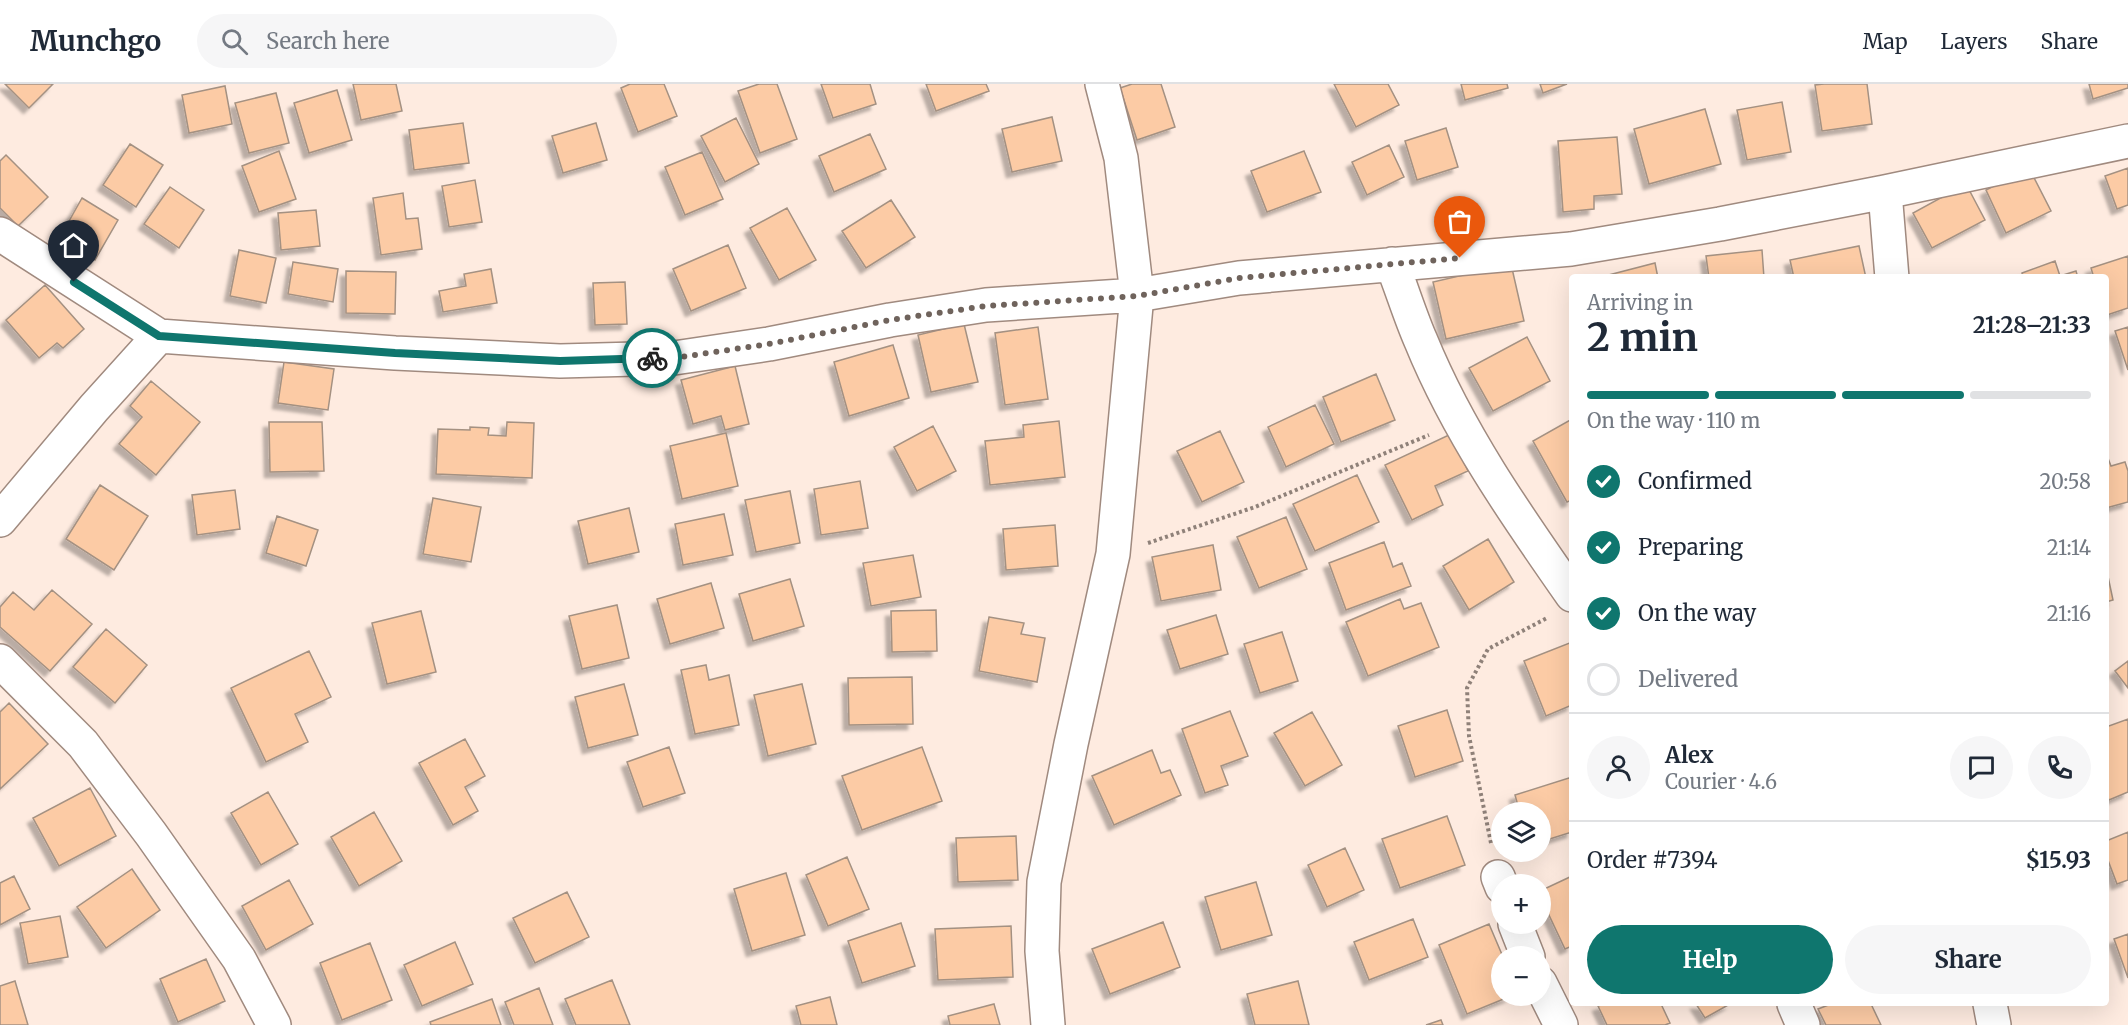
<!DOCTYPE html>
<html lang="en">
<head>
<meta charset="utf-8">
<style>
	:root { --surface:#fff; --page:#f6f6f7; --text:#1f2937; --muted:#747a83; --line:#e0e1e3; --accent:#0f766e }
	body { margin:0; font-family:Merriweather,serif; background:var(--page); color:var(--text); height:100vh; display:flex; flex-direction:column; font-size:22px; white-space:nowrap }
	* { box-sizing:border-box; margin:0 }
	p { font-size:20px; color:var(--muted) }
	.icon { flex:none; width:33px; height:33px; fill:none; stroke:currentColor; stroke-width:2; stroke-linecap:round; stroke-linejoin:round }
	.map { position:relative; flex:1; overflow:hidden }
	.side { position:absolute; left:1569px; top:190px; width:540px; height:732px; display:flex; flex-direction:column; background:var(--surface); border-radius:6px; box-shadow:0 6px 24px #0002 }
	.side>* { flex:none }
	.fabs { position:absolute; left:1491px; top:718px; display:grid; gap:12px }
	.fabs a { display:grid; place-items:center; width:60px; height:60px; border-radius:50%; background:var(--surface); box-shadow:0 6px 24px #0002; font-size:30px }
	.pin { position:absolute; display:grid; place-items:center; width:51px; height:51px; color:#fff; margin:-62px -26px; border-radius:50% 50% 50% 0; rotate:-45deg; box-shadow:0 0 6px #0007 }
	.pin .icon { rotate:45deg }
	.courier { position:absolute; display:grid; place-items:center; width:60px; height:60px; margin:-30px; border:4px solid #0f766e; border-radius:50%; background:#fff; color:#222; box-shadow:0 2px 8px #0007 }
	.headline em { font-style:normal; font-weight:700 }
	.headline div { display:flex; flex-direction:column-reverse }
	.headline { display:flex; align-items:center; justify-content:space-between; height:102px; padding:0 18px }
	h1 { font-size:39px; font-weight:700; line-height:45px }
	.bar { display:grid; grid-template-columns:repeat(4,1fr); gap:9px 6px; align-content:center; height:72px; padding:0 18px }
	.bar i { height:8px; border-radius:4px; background:var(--line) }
	.bar .selected { background:var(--accent) }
	.bar p { grid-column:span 4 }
	.line { display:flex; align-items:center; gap:15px; padding:0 18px; border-top:2px solid var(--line) }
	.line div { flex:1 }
	.round { display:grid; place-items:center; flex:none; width:63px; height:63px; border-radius:32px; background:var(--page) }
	ol { padding:0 18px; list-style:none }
	li { display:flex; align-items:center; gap:18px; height:66px }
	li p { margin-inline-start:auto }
	li .icon { padding:6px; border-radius:50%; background:var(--accent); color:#fff; stroke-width:4 }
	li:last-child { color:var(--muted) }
	li i { width:33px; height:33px; border:3px solid var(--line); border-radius:50% }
	.primary-button { display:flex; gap:12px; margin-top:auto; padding:12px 18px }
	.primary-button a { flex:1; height:69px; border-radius:36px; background:var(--accent); color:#fff; font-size:24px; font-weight:700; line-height:69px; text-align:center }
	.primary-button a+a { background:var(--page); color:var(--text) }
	header { display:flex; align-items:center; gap:36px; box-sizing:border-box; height:84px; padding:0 30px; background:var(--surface); border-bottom:2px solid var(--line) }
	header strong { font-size:28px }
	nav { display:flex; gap:33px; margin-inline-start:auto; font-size:21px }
	.search { width:420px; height:54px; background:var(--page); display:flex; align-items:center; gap:15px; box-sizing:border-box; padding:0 21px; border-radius:33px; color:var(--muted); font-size:22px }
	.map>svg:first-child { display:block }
	.building { fill:#fccba5; stroke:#a49182; stroke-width:1.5; filter:url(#shadow) }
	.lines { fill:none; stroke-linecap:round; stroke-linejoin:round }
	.minor-casing { stroke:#a08a7f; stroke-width:36 }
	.path { stroke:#8f8179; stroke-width:4; stroke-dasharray:3 3; stroke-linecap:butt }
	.minor { stroke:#fff; stroke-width:33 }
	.done { stroke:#6f635c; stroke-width:6; stroke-dasharray:0 10.8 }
	.route { stroke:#0f766e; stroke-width:8 }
</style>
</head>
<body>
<header>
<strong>Munchgo</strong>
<div class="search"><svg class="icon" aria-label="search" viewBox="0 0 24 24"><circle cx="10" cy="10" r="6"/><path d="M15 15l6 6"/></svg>Search here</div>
<nav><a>Map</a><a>Layers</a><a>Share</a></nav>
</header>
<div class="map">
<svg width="2128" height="941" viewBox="0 0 2128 941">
	<defs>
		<filter id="shadow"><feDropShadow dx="-5.5" dy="5.5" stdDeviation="1.5" flood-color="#0004"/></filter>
	</defs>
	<rect width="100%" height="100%" fill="#feebe0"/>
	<path class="building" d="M 5,0 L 53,0 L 29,24 Z
		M 353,0 L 396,0 L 402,27 L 361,36 Z
		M 630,0 L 664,0 L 677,32 L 638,48 L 621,4 Z
		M 759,0 L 777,0 L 797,55 L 760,69 L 738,7 Z
		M 821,0 L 870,0 L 876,20 L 833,34 Z
		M 926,0 L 986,0 L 989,7 L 936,27 Z
		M 1132,0 L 1161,0 L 1175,43 L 1137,56 L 1120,4 Z
		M 1334,0 L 1388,0 L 1399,21 L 1356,43 Z
		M 1461,0 L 1507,0 L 1508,4 L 1465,16 Z
		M 1540,0 L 1567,0 L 1543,9 Z
		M 1824,0 L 1867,0 L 1872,40 L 1822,47 L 1815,1 Z
		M 2089,0 L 2128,0 L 2128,4 L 2093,15 Z
		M 225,2 L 232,40 L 189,49 L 182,11 Z
		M 337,6 L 352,56 L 309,69 L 294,19 Z
		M 276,9 L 289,59 L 249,69 L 235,19 Z
		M 1782,18 L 1791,68 L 1747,76 L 1737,26 Z
		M 1705,25 L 1721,80 L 1649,100 L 1634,45 Z
		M 1052,33 L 1062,77 L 1012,88 L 1002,45 Z
		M 736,34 L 759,80 L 725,98 L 701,52 Z
		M 463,39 L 469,79 L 414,86 L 409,46 Z
		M 596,39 L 607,76 L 563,89 L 552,52 Z
		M 1446,44 L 1458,83 L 1417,96 L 1405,57 Z
		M 870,50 L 886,85 L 834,108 L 819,72 Z
		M 1617,53 L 1622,110 L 1594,112 L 1594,125 L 1563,128 L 1558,57 Z
		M 130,60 L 163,81 L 136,123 L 103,101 Z
		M 1389,61 L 1404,93 L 1367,111 L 1352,78 Z
		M 279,67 L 296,115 L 259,128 L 242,82 Z
		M 1304,67 L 1321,108 L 1267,128 L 1251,87 Z
		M 702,68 L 723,115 L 685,131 L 665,83 Z
		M 6,71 L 48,113 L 18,142 L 0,124 L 0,77 Z
		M 2029,84 L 2051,127 L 2006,149 L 1986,106 Z
		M 2128,84 L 2128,121 L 2117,125 L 2105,92 Z
		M 475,96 L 482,138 L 449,143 L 442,102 Z
		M 1966,100 L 1985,136 L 1932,164 L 1913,129 Z
		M 170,103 L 204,126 L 179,164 L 144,140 Z
		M 403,109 L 406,135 L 418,134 L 422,165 L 381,171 L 373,114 Z
		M 82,114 L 118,136 L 95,176 L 59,155 Z
		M 891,116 L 915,153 L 866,184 L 842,147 Z
		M 787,124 L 816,176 L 779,196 L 750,144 Z
		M 316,126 L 320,162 L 281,166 L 278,129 Z
		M 728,161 L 746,204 L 691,227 L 673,185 Z
		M 1859,162 L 1866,194 L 1794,194 L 1790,176 Z
		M 239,166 L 276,174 L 266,219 L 230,212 Z
		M 1762,166 L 1764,194 L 1709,194 L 1706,172 Z
		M 2128,172 L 2128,224 L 2107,231 L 2106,194 L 2094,194 L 2091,184 Z
		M 2055,177 L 2060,192 L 2076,187 L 2078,194 L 2023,194 L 2022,189 Z
		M 293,178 L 338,185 L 333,218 L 288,210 Z
		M 1655,179 L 1658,194 L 1597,194 Z
		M 1511,180 L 1524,237 L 1446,255 L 1433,198 Z
		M 491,185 L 497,219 L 443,228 L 439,207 L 466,202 L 464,190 Z
		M 346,187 L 396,188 L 395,230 L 346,229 Z
		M 625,198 L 627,240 L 595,241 L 593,199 Z
		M 45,201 L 84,245 L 63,264 L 57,259 L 39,274 L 6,236 Z
		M 964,240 L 978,298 L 931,308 L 918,251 Z
		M 1038,243 L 1048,315 L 1005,321 L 995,249 Z
		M 2128,243 L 2128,286 L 2115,247 Z
		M 1527,253 L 1550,297 L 1493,327 L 1469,284 Z
		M 893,261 L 909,314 L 849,332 L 834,278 Z
		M 284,278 L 334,285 L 328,326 L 278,319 Z
		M 735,282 L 749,340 L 725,346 L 721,332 L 693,340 L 681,296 Z
		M 1376,290 L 1395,336 L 1341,358 L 1323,313 Z
		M 151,297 L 200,338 L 156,391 L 119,360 L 142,333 L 130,322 Z
		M 1315,321 L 1334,360 L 1286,383 L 1268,343 Z
		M 1572,335 L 1572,416 L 1567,418 L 1533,357 Z
		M 1059,337 L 1065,393 L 990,401 L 985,357 L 1024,353 L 1023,341 Z
		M 269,338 L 322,338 L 324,387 L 270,388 Z
		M 507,338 L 534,339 L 532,394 L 436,390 L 438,345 L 470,346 L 470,343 L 489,344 L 488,351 L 506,352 Z
		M 933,342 L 956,387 L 917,407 L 894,363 Z
		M 1220,347 L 1244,398 L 1202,418 L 1177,367 Z
		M 726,349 L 738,402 L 682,415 L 670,362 Z
		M 1451,350 L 1468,387 L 1435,402 L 1443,421 L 1412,436 L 1385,381 Z
		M 2106,369 L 2111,382 L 2125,378 L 2128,387 L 2128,418 L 2106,424 Z
		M 1357,391 L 1379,438 L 1315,467 L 1293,420 Z
		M 860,397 L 868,444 L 821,451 L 814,405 Z
		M 100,401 L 148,432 L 114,486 L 66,455 Z
		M 235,406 L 240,445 L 197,451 L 192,411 Z
		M 790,407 L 800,459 L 756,468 L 745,416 Z
		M 433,414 L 481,423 L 471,478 L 423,470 Z
		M 629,424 L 639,468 L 588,480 L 578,437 Z
		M 724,430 L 733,471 L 683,481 L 675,440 Z
		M 277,432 L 318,446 L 306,482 L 266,469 Z
		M 1286,433 L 1307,485 L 1259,504 L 1237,453 Z
		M 1055,441 L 1058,482 L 1006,486 L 1003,445 Z
		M 1488,455 L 1514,498 L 1469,526 L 1443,482 Z
		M 1384,458 L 1393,483 L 1402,479 L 1411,502 L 1346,526 L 1329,479 Z
		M 1213,461 L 1221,506 L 1161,517 L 1152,473 Z
		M 913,471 L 921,513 L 871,522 L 863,479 Z
		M 2106,483 L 2113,516 L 2106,518 Z
		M 790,495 L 804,542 L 753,557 L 739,510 Z
		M 711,499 L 724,544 L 670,560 L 657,515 Z
		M 52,506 L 92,540 L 50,587 L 0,543 L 0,523 L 13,508 L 34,526 Z
		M 1400,515 L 1404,525 L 1421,519 L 1439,563 L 1368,592 L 1346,538 Z
		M 617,521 L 629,574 L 582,585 L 569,532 Z
		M 936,526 L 937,567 L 892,568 L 891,527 Z
		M 421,527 L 436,588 L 387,600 L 372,539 Z
		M 1216,531 L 1228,570 L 1180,585 L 1167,546 Z
		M 989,533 L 1024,539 L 1021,550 L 1045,554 L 1037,598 L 979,587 Z
		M 106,545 L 147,581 L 115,619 L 73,583 Z
		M 1282,548 L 1298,597 L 1260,609 L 1244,560 Z
		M 1572,558 L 1572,621 L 1546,632 L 1524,577 Z
		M 309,567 L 331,613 L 295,630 L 308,658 L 266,678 L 231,604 Z
		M 2128,577 L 2128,604 L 2115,587 Z
		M 706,581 L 709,596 L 729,591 L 739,641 L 695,650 L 681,586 Z
		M 912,593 L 913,640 L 849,641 L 848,594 Z
		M 624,600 L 638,651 L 588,664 L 575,613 Z
		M 802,600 L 816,660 L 768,672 L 754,611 Z
		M 9,619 L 48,660 L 0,705 L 0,628 Z
		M 1447,626 L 1463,677 L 1415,693 L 1398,642 Z
		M 1230,627 L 1248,672 L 1221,682 L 1228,701 L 1205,709 L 1182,645 Z
		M 1312,628 L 1342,681 L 1305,702 L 1274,649 Z
		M 2128,635 L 2128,708 L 2109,716 L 2106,709 L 2106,643 Z
		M 465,655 L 485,692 L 465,703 L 478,727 L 453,741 L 419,679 Z
		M 669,663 L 685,709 L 643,723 L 627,678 Z
		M 922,663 L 942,717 L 862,746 L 842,692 Z
		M 1152,666 L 1161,689 L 1170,686 L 1181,711 L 1114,741 L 1092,692 Z
		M 1572,693 L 1572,748 L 1540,758 L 1540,729 L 1520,729 L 1515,711 Z
		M 90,704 L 116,752 L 59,782 L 33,734 Z
		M 268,708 L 298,760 L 261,781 L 231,729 Z
		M 374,728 L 402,777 L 359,802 L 331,753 Z
		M 1447,732 L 1465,781 L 1400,804 L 1382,755 Z
		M 2128,748 L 2128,796 L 2117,800 L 2106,771 L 2106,757 Z
		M 1016,752 L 1018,796 L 958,798 L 956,754 Z
		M 1345,764 L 1364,806 L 1327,823 L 1308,781 Z
		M 847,773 L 869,825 L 828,842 L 806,791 Z
		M 132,785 L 160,826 L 106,864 L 77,823 Z
		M 786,789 L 805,851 L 752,867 L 734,805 Z
		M 14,792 L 30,825 L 0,841 L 0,799 Z
		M 1572,792 L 1572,862 L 1565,865 L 1540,812 L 1540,807 Z
		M 289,796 L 313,840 L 266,866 L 242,822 Z
		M 1256,798 L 1272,851 L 1221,866 L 1205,813 Z
		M 567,808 L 589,853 L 535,879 L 513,834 Z
		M 60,832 L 68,873 L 28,880 L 20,839 Z
		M 1413,835 L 1428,873 L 1369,896 L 1354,858 Z
		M 1163,838 L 1180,883 L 1110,910 L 1092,865 Z
		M 901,839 L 915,882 L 862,899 L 848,857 Z
		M 1489,840 L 1503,873 L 1502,912 L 1511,912 L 1467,930 L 1439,861 Z
		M 1011,842 L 1013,893 L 938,896 L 935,845 Z
		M 2128,850 L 2128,894 L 2114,855 Z
		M 455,858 L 473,900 L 422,922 L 404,881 Z
		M 370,859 L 392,916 L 342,936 L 320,879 Z
		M 206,875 L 225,917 L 178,938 L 160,895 Z
		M 612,896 L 630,941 L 576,941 L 565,915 Z
		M 15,897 L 28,941 L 0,941 L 0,902 Z
		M 1298,897 L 1309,941 L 1255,941 L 1247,910 Z
		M 539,904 L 553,941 L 514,941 L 505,918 Z
		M 830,913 L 837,941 L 801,941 L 796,922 Z
		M 492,915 L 501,941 L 431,941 L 430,938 Z
		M 994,920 L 1000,941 L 950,941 L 948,932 Z
		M 1604,920 L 1661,920 L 1670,939 L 1665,941 L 1607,941 L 1598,922 Z
		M 1696,920 L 1730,920 L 1705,934 Z
		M 1831,920 L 1871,920 L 1881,941 L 1826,941 L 1818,925 Z
		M 1441,936 L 1443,941 L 1426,941 Z"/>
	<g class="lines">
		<g class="minor-casing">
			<path id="minor" d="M 1885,108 L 1892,194
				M 0,150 L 159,252
				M 1392,180 C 1402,205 1410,232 1421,257 C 1458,348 1516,431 1572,511
				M 0,436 L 94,324 L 159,252 L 395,269 L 560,277 L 674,274 L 769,260 L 890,236 L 986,221 L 1137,211 L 1239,194 L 1571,165 L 1720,140 L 1885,108 L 2128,57
				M 0,577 L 83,660 L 151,750 L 239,875 L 274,941
				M 1498,793 L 1502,803
				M 1515,840 L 1528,873
				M 1540,899 L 1561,941
				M 1794,920 L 1803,941
				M 1990,920 L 1994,941
				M 1048,941 L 1042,867 L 1044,798 L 1071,660 L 1113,470 L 1137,211 L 1121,74 L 1102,0"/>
		</g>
		<path class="path" d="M 1148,459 L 1255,423 L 1429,351
			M 1491,759 L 1469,652 L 1467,604 L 1488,565 L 1547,534"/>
		<use href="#minor" class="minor"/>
	</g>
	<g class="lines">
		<path class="done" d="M 652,274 L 674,274 L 769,260 L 890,236 L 986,222 L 1137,212 L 1239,194 L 1460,174"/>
		<path class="route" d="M 74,198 L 159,252 L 395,269 L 560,277 L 652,274"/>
	</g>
</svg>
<div class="fabs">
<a><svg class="icon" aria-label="layers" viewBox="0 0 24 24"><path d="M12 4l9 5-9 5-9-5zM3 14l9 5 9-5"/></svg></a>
<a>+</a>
<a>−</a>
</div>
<div class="pin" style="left:1460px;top:174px;background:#ea580c"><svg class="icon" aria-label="bag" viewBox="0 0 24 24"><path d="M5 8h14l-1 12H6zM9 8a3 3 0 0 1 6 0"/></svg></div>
<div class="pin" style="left:74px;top:198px;background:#1f2937"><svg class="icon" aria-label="home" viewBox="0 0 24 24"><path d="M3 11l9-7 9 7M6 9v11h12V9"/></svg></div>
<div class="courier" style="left:652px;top:274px"><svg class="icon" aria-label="bike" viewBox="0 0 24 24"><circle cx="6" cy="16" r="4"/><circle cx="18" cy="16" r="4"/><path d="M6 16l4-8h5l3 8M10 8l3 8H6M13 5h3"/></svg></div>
<section class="side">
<div class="headline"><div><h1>2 min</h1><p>Arriving in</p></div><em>21:28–21:33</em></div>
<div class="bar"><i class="selected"></i><i class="selected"></i><i class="selected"></i><i></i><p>On the way · 110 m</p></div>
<ol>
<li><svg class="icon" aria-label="check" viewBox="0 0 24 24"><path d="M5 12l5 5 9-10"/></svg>Confirmed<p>20:58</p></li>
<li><svg class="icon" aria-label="check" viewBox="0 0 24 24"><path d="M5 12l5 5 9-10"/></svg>Preparing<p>21:14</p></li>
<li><svg class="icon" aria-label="check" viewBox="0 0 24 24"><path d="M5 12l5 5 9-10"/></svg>On the way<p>21:16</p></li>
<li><i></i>Delivered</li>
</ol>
<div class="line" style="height:108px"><a class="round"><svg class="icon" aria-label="person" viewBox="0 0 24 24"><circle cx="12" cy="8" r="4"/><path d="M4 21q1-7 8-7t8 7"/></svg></a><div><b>Alex</b><p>Courier · 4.6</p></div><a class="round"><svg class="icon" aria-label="chat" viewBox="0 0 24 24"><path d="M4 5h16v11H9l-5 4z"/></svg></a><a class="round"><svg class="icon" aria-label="phone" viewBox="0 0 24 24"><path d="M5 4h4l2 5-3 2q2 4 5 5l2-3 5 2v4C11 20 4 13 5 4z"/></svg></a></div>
<div class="line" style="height:78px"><div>Order #7394</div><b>$15.93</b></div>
<div class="primary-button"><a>Help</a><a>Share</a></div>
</section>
</div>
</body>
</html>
